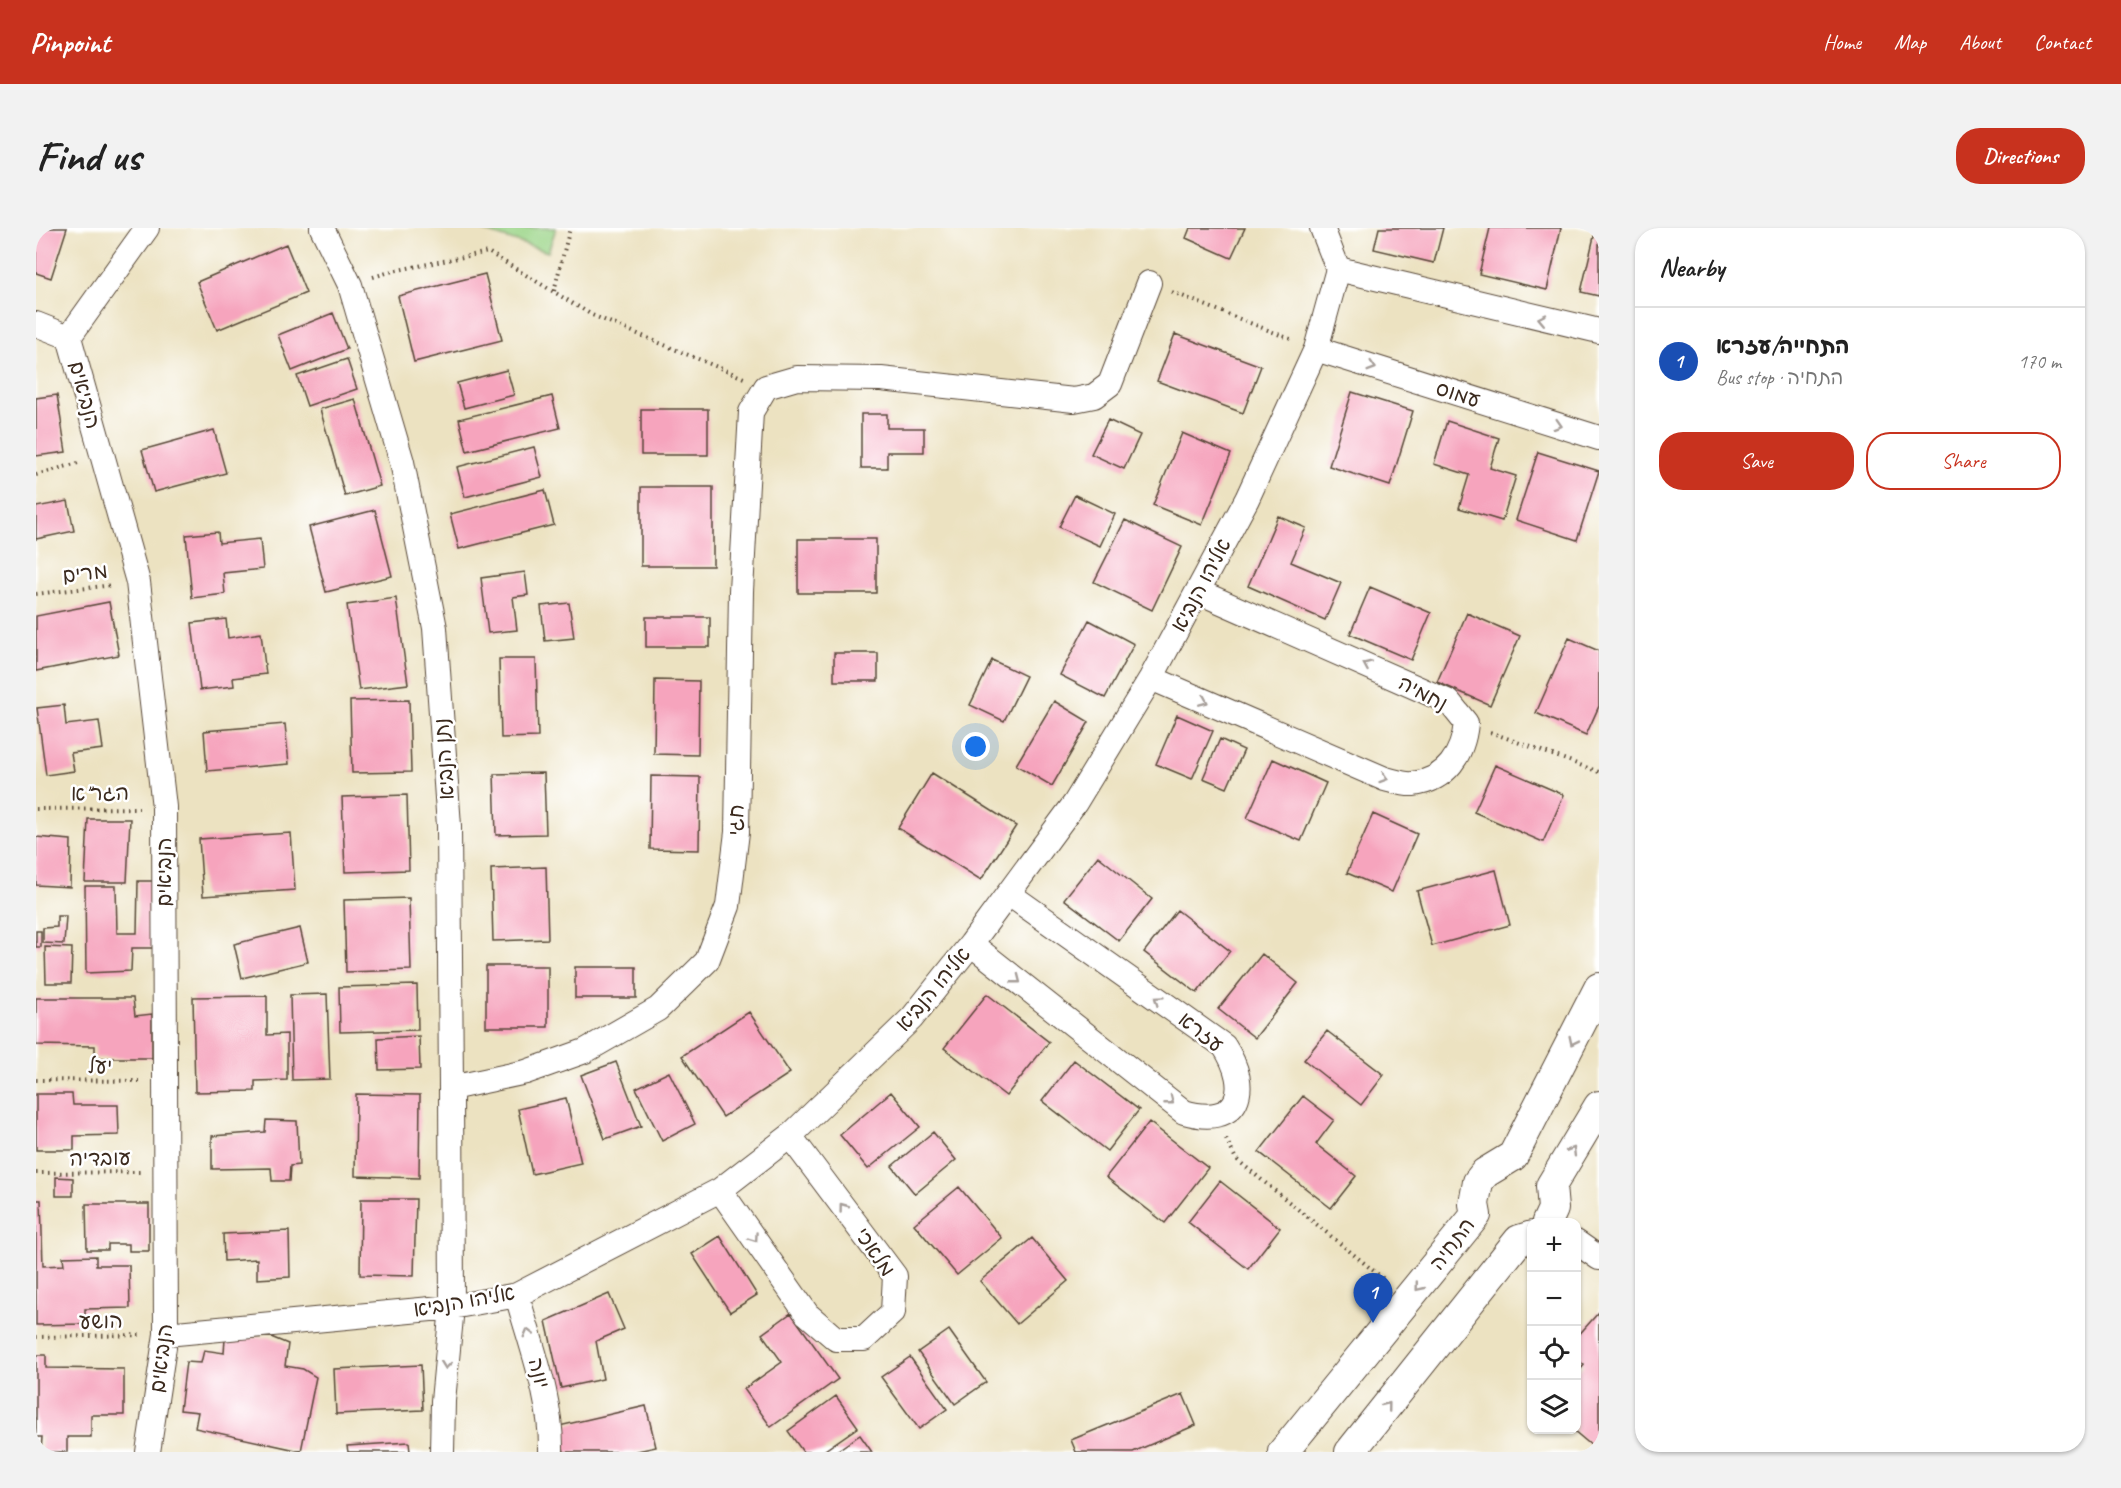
<!DOCTYPE html>
<meta charset="utf-8">
<style>
:root{--surface:#fff;--page:#f2f2f2;--text:#222;--muted:#767676;--line:#e0e0e0;--accent:#c8321e}
body{margin:0;font-family:Caveat,"Playpen Sans Hebrew",sans-serif;background:var(--page);color:var(--text)}
.controls{position:absolute;right:18px;bottom:18px;display:grid;overflow:hidden;border-radius:12px;box-shadow:0 2px 4px #0004}
.controls button{width:54px;height:54px;display:grid;place-items:center;padding:0;border:0;border-bottom:2px solid var(--line);background:var(--surface);color:var(--text);font:30px sans-serif}
.you{position:absolute;left:940px;top:519px;width:21px;height:21px;margin:-15px;border:4px solid #fff;border-radius:50%;background:#1a73e8;box-shadow:0 0 0 9px #1a73e833}
.badge{display:grid;place-items:center;width:39px;height:39px;border-radius:50%;background:var(--accent);color:#fff;font-size:20px;font-weight:700}
.pin{position:absolute;translate:-50% -50px;filter:drop-shadow(0 2px 3px #0008)}
.pin::after{content:'';position:absolute;top:32px;width:21px;height:18px;background:inherit;clip-path:polygon(0 0,100% 0,50% 100%)}
.list{margin:0;padding:0;list-style:none}
h2{display:flex;justify-content:space-between;align-items:center;height:78px;margin:0;padding:0 24px;font-size:26px}
h2 small{font-size:20px;font-weight:400;color:var(--muted)}
.list li{display:grid;grid-template-columns:39px 1fr auto;gap:18px;align-items:center;box-sizing:border-box;height:108px;padding:0 24px;border-top:2px solid var(--line)}
.list b{display:block;font-size:22px;white-space:nowrap}
.list p{margin:0;font-size:20px;white-space:nowrap;color:var(--muted)}
.list em{font-size:20px;font-style:normal;color:var(--muted)}
.actions{display:flex;gap:12px;padding:18px 24px}
.actions a{flex:1;padding:14px 0;border:2px solid var(--accent);border-radius:24px;text-align:center;font-size:21px;color:var(--accent)}
.actions .main{background:var(--accent);color:#fff}
.icon{flex:none;width:33px;height:33px;fill:none;stroke:currentColor;stroke-width:2;stroke-linecap:round;stroke-linejoin:round}
.map{position:relative;flex:none;width:1563px;height:1224px;overflow:hidden;border-radius:24px}
header{display:flex;align-items:center;gap:36px;box-sizing:border-box;height:84px;padding:0 30px;background:var(--accent);color:#fff}
header strong{font-size:28px}
nav{display:flex;gap:33px;margin-inline-start:auto;font-size:21px}
.intro{display:flex;align-items:center;justify-content:space-between;box-sizing:border-box;height:144px;padding:0 36px}
h1{margin:0;font-size:42px}
.button{padding:15px 27px;border-radius:24px;background:var(--accent);color:#fff;font-size:21px;font-weight:700}
main{display:flex;gap:36px;padding:0 36px}
aside{flex:1;background:var(--surface);border-radius:24px;box-shadow:0 2px 4px #0004}
.map>svg:first-child{display:block}
.green{fill:#9cd589;stroke:#6c8054;stroke-width:1.5}
.building{fill:#f6a4bd}
.lines{fill:none;stroke-linecap:round;stroke-linejoin:round}
.minor-casing{stroke:#564636;stroke-width:26}
.tertiary-casing{stroke:#564636;stroke-width:32}
.path{stroke:#564636;stroke-width:4;stroke-dasharray:1.5 4.5;stroke-linecap:butt}
.minor{stroke:#fff;stroke-width:24}
.tertiary{stroke:#fff;stroke-width:30}
.oneway{stroke:#a79f9a}
.labels{text-anchor:middle;stroke-width:5;stroke-linejoin:round;paint-order:stroke}
.street-label{font-size:21px;fill:#3b2a1e;stroke:#fff}
</style>
<header>
<strong>Pinpoint</strong>
<nav><a>Home</a><a>Map</a><a>About</a><a>Contact</a></nav>
</header>
<div class="intro"><h1>Find us</h1><a class="button">Directions</a></div>
<main>
<div class="map">
<svg width="1563" height="1224" viewBox="0 0 1563 1224">
<rect width="100%" height="100%" fill="#fff"/>
<filter id="ink" filterUnits="userSpaceOnUse"><feTurbulence type="fractalNoise" baseFrequency=".0167" numOctaves="2"/><feDisplacementMap in="SourceGraphic" scale="12" xChannelSelector="R" yChannelSelector="G"/><feConvolveMatrix kernelMatrix="1 2 1 2 8 2 1 2 1" color-interpolation-filters="sRGB"/></filter>
<filter id="wash" filterUnits="userSpaceOnUse"><feTurbulence type="fractalNoise" baseFrequency=".008" numOctaves="4" result="noise"/><feDisplacementMap in="SourceGraphic" scale="24" xChannelSelector="R" yChannelSelector="G"/><feGaussianBlur stdDeviation="1.35" result="paint"/><feColorMatrix in="noise" values="0 0 0 0 0 0 0 0 0 0 0 0 0 0 0 0 0 1.4 0 .05"/><feComposite in="paint" operator="in"/></filter>
<g filter="url(#wash)">
<rect width="100%" height="100%" fill="#ece2c1"/>
<path class="green" d="M438,0H520L512,24Z"/>
<g id="blocks">
<path class="building" d="M0,0H31L15,50L0,45Z
M1154,0H1209L1195,30L1150,10Z
M1343,0H1407L1398,35L1338,21Z
M1454,0H1525L1511,62L1443,46Z
M1560,0H1563V68L1545,64Z
M250,16L270,65L181,102L161,54Z
M449,46L466,112L378,134L362,68Z
M297,85L311,121L256,143L242,107Z
M1139,106L1225,138L1207,185L1121,153Z
M311,131L321,161L271,178L261,148Z
M471,142L478,167L428,180L421,155Z
M1316,164L1377,183L1354,258L1293,238Z
M21,167L30,224L0,228V170Z
M516,168L524,200L431,223L423,191Z
M319,171L344,258L309,268L284,181Z
M605,181H672V227H605Z
M825,186H851V200H888V224H851V240H825Z
M1072,192L1104,207L1088,241L1055,226Z
M1411,193L1463,210L1454,240L1480,248L1466,293L1423,280L1433,247L1398,236Z
M178,202L190,245L118,264L106,222Z
M1146,205L1195,226L1166,297L1117,277Z
M498,219L506,249L429,269L421,239Z
M1502,224L1563,243L1541,312L1480,292Z
M605,259H677V338H605Z
M509,262L518,297L423,321L414,286Z
M1039,267L1079,286L1064,318L1023,299Z
M32,273L38,303L0,311V279Z
M339,282L356,348L290,364L273,299Z
M1242,288L1270,300L1255,334L1305,355L1289,392L1212,358Z
M1089,292L1146,319L1116,382L1058,354Z
M182,304L183,315L224,311L227,341L187,345L189,366L156,370L150,307Z
M762,311H840V365H762Z
M489,344L492,367L477,369L481,402L452,405L445,350Z
M1334,359L1395,385L1375,432L1314,406Z
M360,370L372,456L323,462L311,377Z
M73,374L83,427L0,443V388Z
M533,375L538,410L509,413L505,378Z
M1431,385L1484,408L1454,477L1401,454Z
M610,389H674V419H610Z
M190,391L192,410L225,405L230,446L197,450L198,458L164,462L156,395Z
M1053,392L1098,416L1069,470L1024,447Z
M1533,410L1563,423V478L1550,507L1500,485Z
M798,425H842V453H798Z
M463,431H500L502,509L465,510Z
M956,432L990,448L968,493L934,477Z
M619,452L663,453L662,527L618,526Z
M373,472L375,544L316,545L314,473Z
M1018,473L1053,494L1016,558L980,537Z
M28,477L30,497L63,493L67,521L35,525L38,543L10,547L1,480Z
M1141,487L1177,503L1156,551L1120,536Z
M249,496L253,536L171,543L168,503Z
M1184,511L1208,522L1191,560L1167,550Z
M1237,531L1290,555L1265,613L1211,590Z
M1459,537L1528,567L1507,614L1438,584Z
M508,545L510,606L460,607L458,546Z
M896,545L980,598L945,652L862,600Z
M615,548L664,549L663,622L614,621Z
M371,567L373,642L309,644L306,569Z
M1337,586L1381,606L1356,664L1311,645Z
M52,591H94L91,654H49Z
M255,605L259,662L167,668L163,611Z
M0,609L35,612L34,659L0,657Z
M1062,628L1116,671L1083,713L1028,671Z
M510,639L512,711L457,713L455,641Z
M1460,642L1474,697L1396,718L1381,663Z
M102,653H117L118,720H96L95,743L50,745L49,658H80L81,705H101Z
M373,670L375,742L310,744L308,672Z
M1141,682L1194,723L1161,765L1108,724Z
M21,688H30L28,716L7,715V700L21,699Z
M264,700L272,734L206,750L198,716Z
M0,703H5V719H0Z
M9,719L36,720L35,755H10Z
M1226,726L1262,755L1219,810L1182,781Z
M450,738H512V799H450Z
M539,739H600V770H539Z
M381,757L382,802L304,804L303,759Z
M291,766L294,851L256,852L254,767Z
M951,766L1013,814L970,868L908,820Z
M231,768V807L251,806V852L219,853V863L159,864L157,769Z
M0,770H97L99,788L116,786V830H59V818L0,817Z
M713,784L754,845L687,889L646,828Z
M1291,803L1348,847L1325,877L1268,832Z
M383,808L384,841L343,842L342,810Z
M1038,832L1103,882L1071,923L1006,873Z
M580,834L605,898L569,911L545,847Z
M633,844L659,896L626,913L600,860Z
M855,864L884,899L832,941L804,907Z
M0,866H36L37,877H82L83,907L38,908V922H0Z
M320,866L384,867L383,950L319,948Z
M1267,868L1298,892L1280,916L1320,948L1295,980L1223,924Z
M530,870L545,935L496,946L482,881Z
M230,892L261,893L263,937L254,938L253,953H236L235,940L176,941V908L229,904Z
M1113,894L1172,940L1129,995L1070,949Z
M897,904L920,932L879,966L856,938Z
M20,949L37,950V968H20Z
M1184,953L1244,1000L1212,1041L1152,994Z
M923,959L966,1010L921,1047L878,996Z
M325,971H380L378,1048L324,1047Z
M0,972H5L7,1038L28,1037L27,1029L60,1028V1037H93L94,1080L49,1081V1096L0,1097Z
M50,976H113V1023H93V1016H72V1022H51Z
M253,1003L254,1049L221,1051V1031L188,1033L187,1006Z
M684,1008L721,1067L694,1084L656,1026Z
M996,1010L1032,1053L981,1096L944,1053Z
M573,1066L588,1101L560,1113L567,1151L525,1160L510,1093Z
M1563,1084V1209L1556,1218L1537,1202H1540V1147L1548,1137L1540,1130V1110Z
M755,1085L802,1151L735,1199L708,1161L746,1134L726,1106Z
M913,1102L950,1154L919,1176L882,1124Z
M235,1109L252,1116L249,1138L267,1141L280,1149L265,1223L159,1200L162,1184L144,1182L150,1134L165,1135L168,1122L188,1125L189,1111Z
M0,1127H10V1140L88,1141V1187H55V1209H31V1224H5L6,1209H0Z
M874,1129L911,1181L883,1201L845,1149Z
M385,1137L387,1182L300,1186L298,1141Z
M1147,1166L1160,1197L1097,1224H1040L1035,1212Z
M800,1168L822,1199L786,1224H767L752,1203Z
M610,1178L620,1219L597,1224H528L523,1198Z
M824,1207L836,1224H799Z
M373,1214L374,1224H312L311,1218Z"/>
</g>
</g>
<g filter="url(#ink)">
<use href="#blocks" fill-opacity="0" stroke="#564636" stroke-width="1.5"/>
<g class="lines">
<g class="minor-casing">
<path id="minor" d="M286,0L314,57L366,234L399,400L413,598L415,860L416,1079L407,1173L406,1224
M1302,41L1563,103
M0,96L33,109L102,354L128,579L130,1106L112,1224
M33,109L111,0
M1280,121L1563,210
M1115,450L1349,551C1358,553 1369,557 1377,556C1411,552 1427,526 1430,495L1413,474L1163,364
M935,716L1148,884C1204,900 1216,861 1188,818L973,666
M415,860L490,844L549,823L622,781L671,733L692,678L701,604L705,363L715,184L730,159L761,150L845,151L1038,172L1058,168L1074,156L1113,55
M684,962L771,1086L800,1111H828L857,1084L859,1048L754,908
M1540,1014L1563,1030
M481,1067C495,1118 516,1171 515,1224
M130,1106L416,1079L481,1067L684,962L754,908L876,790L935,716L1039,575L1115,450L1211,271L1280,121L1302,41L1286,0"/>
</g>
<g class="tertiary-casing">
<path id="tertiary" d="M1511,994L1517,981L1515,958L1563,878
M1247,1224L1440,987L1438,976L1442,954L1449,945L1477,928L1563,760
M1314,1224L1483,1012L1496,1008"/>
</g>
<path class="path" d="M337,49L357,43L452,24L556,87L708,150
M518,63L534,0
M1136,64L1257,112
M0,247L42,235
M0,366L77,357
M1454,504L1563,544
M0,581L103,580
M0,852L103,853
M1190,911L1200,931L1349,1052
M0,945L106,944
M0,1109L106,1107"/>
<use href="#minor" class="minor"/>
<use href="#tertiary" class="tertiary"/>
</g>
<defs><path id="oneway-chevron" d="M-2-3.5L2.5 0L-2 3.5" fill="none" stroke-width="1.6" stroke-linecap="round" stroke-linejoin="round" transform="scale(1.5)"/></defs>
<g class="oneway">
<use href="#oneway-chevron" transform="translate(1506 91) rotate(-168)"/>
<use href="#oneway-chevron" transform="translate(1336 139) rotate(17)"/>
<use href="#oneway-chevron" transform="translate(1522 197) rotate(17)"/>
<use href="#oneway-chevron" transform="translate(1331 437) rotate(-156)"/>
<use href="#oneway-chevron" transform="translate(1168 473) rotate(23)"/>
<use href="#oneway-chevron" transform="translate(1348 550) rotate(18)"/>
<use href="#oneway-chevron" transform="translate(981 752) rotate(38)"/>
<use href="#oneway-chevron" transform="translate(1122 772) rotate(-145)"/>
<use href="#oneway-chevron" transform="translate(1537 813) rotate(116)"/>
<use href="#oneway-chevron" transform="translate(1134 873) rotate(38)"/>
<use href="#oneway-chevron" transform="translate(1536 923) rotate(-59)"/>
<use href="#oneway-chevron" transform="translate(807 979) rotate(-127)"/>
<use href="#oneway-chevron" transform="translate(718 1010) rotate(55)"/>
<use href="#oneway-chevron" transform="translate(1383 1059) rotate(129)"/>
<use href="#oneway-chevron" transform="translate(492 1105) rotate(-105)"/>
<use href="#oneway-chevron" transform="translate(410 1137) rotate(96)"/>
<use href="#oneway-chevron" transform="translate(1351 1178) rotate(-51)"/>
</g>
</g>
<g class="labels">
<g class="street-label">
<text transform="translate(1422 166) rotate(17)" y="7">עמוס</text>
<text transform="translate(49 167) rotate(75)" y="7">הנביאים</text>
<text transform="translate(49 345) rotate(-7)" y="7">מרים</text>
<text transform="translate(1165 357) rotate(-62)" y="7">אליהו הנביא</text>
<text transform="translate(1387 465) rotate(28)" y="7">נחמיה</text>
<text transform="translate(408 531) rotate(-94)" y="7">נתן הנביא</text>
<text transform="translate(64 565) rotate(-1)" y="7">הגר"א</text>
<text transform="translate(700 592) rotate(-87)" y="7">חגי</text>
<text transform="translate(128 644) rotate(-90)" y="7">הנביאים</text>
<text transform="translate(897 761) rotate(-50)" y="7">אליהו הנביא</text>
<text transform="translate(1165 804) rotate(38)" y="7">עזרא</text>
<text transform="translate(64 838) rotate(1)" y="7">יעל</text>
<text transform="translate(64 930) rotate(-1)" y="7">עובדיה</text>
<text transform="translate(1416 1016) rotate(-53)" y="7">התחיה</text>
<text transform="translate(839 1024) rotate(56)" y="7">מלאכי</text>
<text transform="translate(428 1073) rotate(-10)" y="7">אליהו הנביא</text>
<text transform="translate(65 1093) rotate(-1)" y="7">הושע</text>
<text transform="translate(125 1130) rotate(-83)" y="7">הנביאים</text>
<text transform="translate(503 1145) rotate(75)" y="7">יונה</text>
</g>
</g>
</svg>
<div class="controls">
<button>+</button>
<button>−</button>
<button><svg class="icon" aria-label="locate" viewBox="0 0 24 24"><circle cx="12" cy="12" r="6"/><path d="M12 2v4M12 18v4M2 12h4M18 12h4"/></svg></button>
<button><svg class="icon" aria-label="layers" viewBox="0 0 24 24"><path d="M12 4l9 5-9 5-9-5zM3 14l9 5 9-5"/></svg></button>
</div>
<div class="you"></div>
<div class="pin badge" style="left:1337px;top:1095px;background:#1a4fb4">1</div>
</div>
<aside>
<h2>Nearby<small></small></h2>
<ul class="list">
<li><span class="badge" style="background:#1a4fb4">1</span><div><b>התחייה/עזרא</b><p>Bus stop · התחיה</p></div><em>170 m</em></li>
</ul>
<div class="actions"><a class="main">Save</a><a>Share</a></div>
</aside>
</main>
